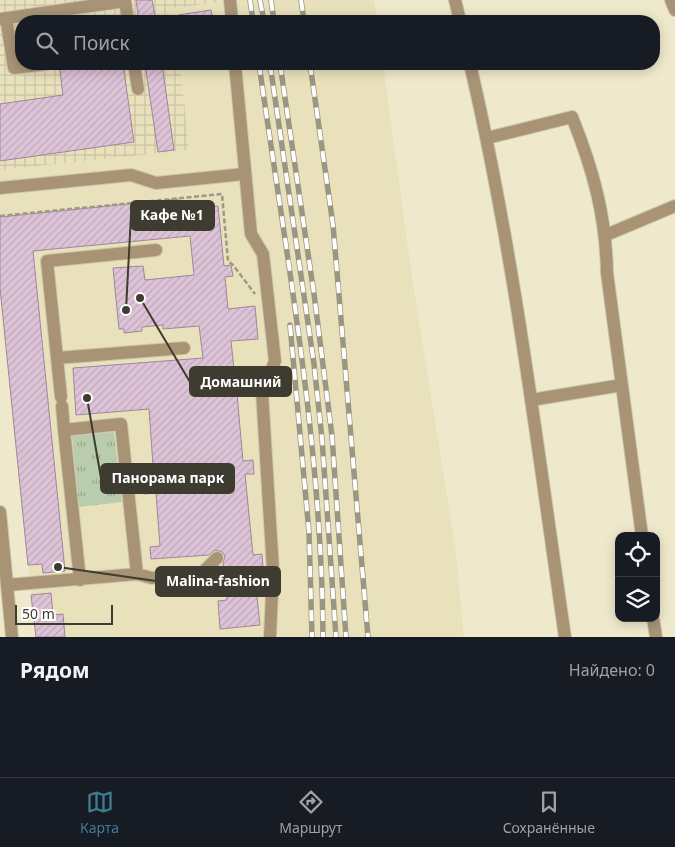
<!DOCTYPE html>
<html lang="ru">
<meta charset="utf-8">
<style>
:root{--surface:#171b24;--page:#20242c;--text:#f1f3f6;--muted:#9ea1a6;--line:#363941;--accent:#3d7e91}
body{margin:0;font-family:"Noto Sans",sans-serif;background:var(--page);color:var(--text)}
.controls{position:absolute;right:15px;bottom:15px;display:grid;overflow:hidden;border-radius:10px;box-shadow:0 2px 12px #0003}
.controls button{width:45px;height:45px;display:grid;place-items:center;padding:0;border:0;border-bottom:1px solid var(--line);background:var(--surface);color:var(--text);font:25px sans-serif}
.scale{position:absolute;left:15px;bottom:12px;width:98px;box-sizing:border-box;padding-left:5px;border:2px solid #3e3b30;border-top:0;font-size:14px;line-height:18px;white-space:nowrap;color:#3e3b30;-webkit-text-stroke:4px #fff;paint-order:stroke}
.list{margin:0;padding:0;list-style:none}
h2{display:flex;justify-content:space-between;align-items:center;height:65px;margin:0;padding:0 20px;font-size:21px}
h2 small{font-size:16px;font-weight:400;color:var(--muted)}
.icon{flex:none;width:28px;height:28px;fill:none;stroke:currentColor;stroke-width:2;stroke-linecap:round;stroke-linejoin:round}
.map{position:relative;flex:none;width:675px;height:637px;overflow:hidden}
.search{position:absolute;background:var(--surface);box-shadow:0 2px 12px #0003;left:15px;right:15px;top:15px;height:55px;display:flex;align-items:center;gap:12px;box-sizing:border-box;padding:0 18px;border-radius:20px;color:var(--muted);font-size:19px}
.sheet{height:140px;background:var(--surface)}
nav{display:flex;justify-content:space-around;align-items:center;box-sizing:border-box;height:70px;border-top:1px solid var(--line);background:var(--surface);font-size:14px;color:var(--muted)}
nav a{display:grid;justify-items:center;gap:2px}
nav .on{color:var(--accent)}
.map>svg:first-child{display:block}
.built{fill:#e9e1bc}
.industrial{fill:url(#industrial-grid)}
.park{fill:url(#park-tufts)}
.building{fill:url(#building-hatch);stroke:#9f8699}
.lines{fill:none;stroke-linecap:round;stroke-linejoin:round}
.minor-casing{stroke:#ccc6ad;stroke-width:14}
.path{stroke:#9e9985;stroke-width:2.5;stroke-dasharray:5 2.5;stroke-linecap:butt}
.minor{stroke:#a89475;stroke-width:12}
.rail-casing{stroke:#9a9681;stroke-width:5.5}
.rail{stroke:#fff;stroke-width:4;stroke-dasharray:11;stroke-linecap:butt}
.leader{fill:none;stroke:#3e3b30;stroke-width:2}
.callout-dot{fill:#3e3b30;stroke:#fff;stroke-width:2}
.callout{fill:#3e3b30;stroke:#3e3b30;stroke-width:2}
.callout-label{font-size:14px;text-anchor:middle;font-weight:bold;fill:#fff}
</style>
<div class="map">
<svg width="675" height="637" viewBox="0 0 675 637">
<defs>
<pattern id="industrial-grid" width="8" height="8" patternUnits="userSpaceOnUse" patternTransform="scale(1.25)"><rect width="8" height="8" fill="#e9e1bc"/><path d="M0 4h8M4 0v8" fill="none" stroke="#c9c2a2"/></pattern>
<pattern id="park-tufts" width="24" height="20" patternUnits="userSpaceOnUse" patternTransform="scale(1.25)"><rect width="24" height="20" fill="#b9cdae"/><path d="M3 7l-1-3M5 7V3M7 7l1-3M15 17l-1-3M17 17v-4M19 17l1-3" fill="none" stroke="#98a88e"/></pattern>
<pattern id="building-hatch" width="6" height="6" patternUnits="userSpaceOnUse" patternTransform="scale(1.25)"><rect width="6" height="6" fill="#ddc3d7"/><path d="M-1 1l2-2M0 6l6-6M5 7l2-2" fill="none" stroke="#bfa8b9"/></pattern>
</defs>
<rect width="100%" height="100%" fill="#efe9cc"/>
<path class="built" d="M237,0H374L377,21H175L174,8Z
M180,64H383L412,277L456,552L464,637H36L0,288V170L188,150Z"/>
<path class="industrial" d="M0,0H223V2L174,8L175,21H21V64H180L189,150L0,170Z"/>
<path class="park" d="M114,432L122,502L79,507L72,436Z"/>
<path class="building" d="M136,0H152L156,21H139Z
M211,10L213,21H178V15Z
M59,64H123L134,142L0,161V104L63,95Z
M145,64H162L174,150L158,152Z
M178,199L179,210L218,206L224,266L231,265L233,276L225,277L228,309L255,306L258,339L231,341L234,370L243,369L244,382L236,383L243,461L253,460L254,474H245L253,555L262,554L263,567L254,568L260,625L220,629L218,601L227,600L223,563L225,556L222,552L215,550L209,555L151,559L150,547L160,546L156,493L144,494L142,466L153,465L149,409L76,415L73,368L203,358L199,326L163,329V325L142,327V331L124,333V329H119L113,268L143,266L145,280L194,275L190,236L33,251L65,571L43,573L42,564L28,565L0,288V217Z
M51,593L53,615L63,614L65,637H36L31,595Z"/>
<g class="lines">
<g class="minor-casing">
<path id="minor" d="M230,0L232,21
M455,0L460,21
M671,0L675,10
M6,18L14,68L46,64
M0,19L125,1L128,21
M134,64L138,89
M235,64L251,234L263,254L275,361L262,392L273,570L270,637
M470,64C514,252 537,445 565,637
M487,138L572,117C593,169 606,216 607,273L642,536
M0,188L131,175L156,183L244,174
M606,235L675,206
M57,358L184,348
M61,397L47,261L156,250
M531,400L622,385
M62,406L64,430
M0,512L12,637
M80,580L64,430L121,424L137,574
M7,585L137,574L152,578L202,573L217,558
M653,618L656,637"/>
</g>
<path class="path" d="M0,216L222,194L228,261L233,265L255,294"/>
<use href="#minor" class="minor"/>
<g class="rail-casing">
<path id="rail" d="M250,0L253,21
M260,0L264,21
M271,0L274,21
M301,0L304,21
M259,64C286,254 322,445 323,637
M270,64L314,364L322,439L336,637
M280,64L314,294L332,436L346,637
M310,64L333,225L368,637
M290,325L309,532L312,637"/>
</g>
<use href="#rail" class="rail"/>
</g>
<path class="leader" d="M126 310L131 215M140 298L190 382M87 398L101 478M58 567L156 581"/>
<g class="callout-dot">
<circle cx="126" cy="310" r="5"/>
<circle cx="140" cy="298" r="5"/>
<circle cx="87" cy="398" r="5"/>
<circle cx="58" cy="567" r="5"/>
</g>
<g class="callout">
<rect x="131" y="201" width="83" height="29" rx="5"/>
<rect x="190" y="367" width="101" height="29" rx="5"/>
<rect x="101" y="464" width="133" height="29" rx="5"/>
<rect x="156" y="567" width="124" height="29" rx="5"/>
</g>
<g class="callout-label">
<text x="172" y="220">Кафе №1</text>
<text x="241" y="387">Домашний</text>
<text x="168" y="483">Панорама парк</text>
<text x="218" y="586">Malina-fashion</text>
</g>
</svg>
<div class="controls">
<button><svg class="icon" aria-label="locate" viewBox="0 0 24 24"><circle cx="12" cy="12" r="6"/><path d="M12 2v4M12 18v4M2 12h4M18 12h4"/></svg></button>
<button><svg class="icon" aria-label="layers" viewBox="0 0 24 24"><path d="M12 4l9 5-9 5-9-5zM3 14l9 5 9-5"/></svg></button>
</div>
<div class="scale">50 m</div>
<div class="search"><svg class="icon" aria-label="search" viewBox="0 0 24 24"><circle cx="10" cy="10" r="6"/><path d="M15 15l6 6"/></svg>Поиск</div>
</div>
<section class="sheet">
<h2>Рядом<small>Найдено: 0</small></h2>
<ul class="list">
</ul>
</section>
<nav>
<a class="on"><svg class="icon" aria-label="map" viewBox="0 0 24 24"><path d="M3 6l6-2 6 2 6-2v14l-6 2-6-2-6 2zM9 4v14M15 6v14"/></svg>Карта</a>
<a><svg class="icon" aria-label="directions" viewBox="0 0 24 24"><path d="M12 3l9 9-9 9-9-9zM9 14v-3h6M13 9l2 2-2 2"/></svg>Маршрут</a>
<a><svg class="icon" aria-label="saved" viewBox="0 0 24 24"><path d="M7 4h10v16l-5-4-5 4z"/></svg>Сохранённые</a>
</nav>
